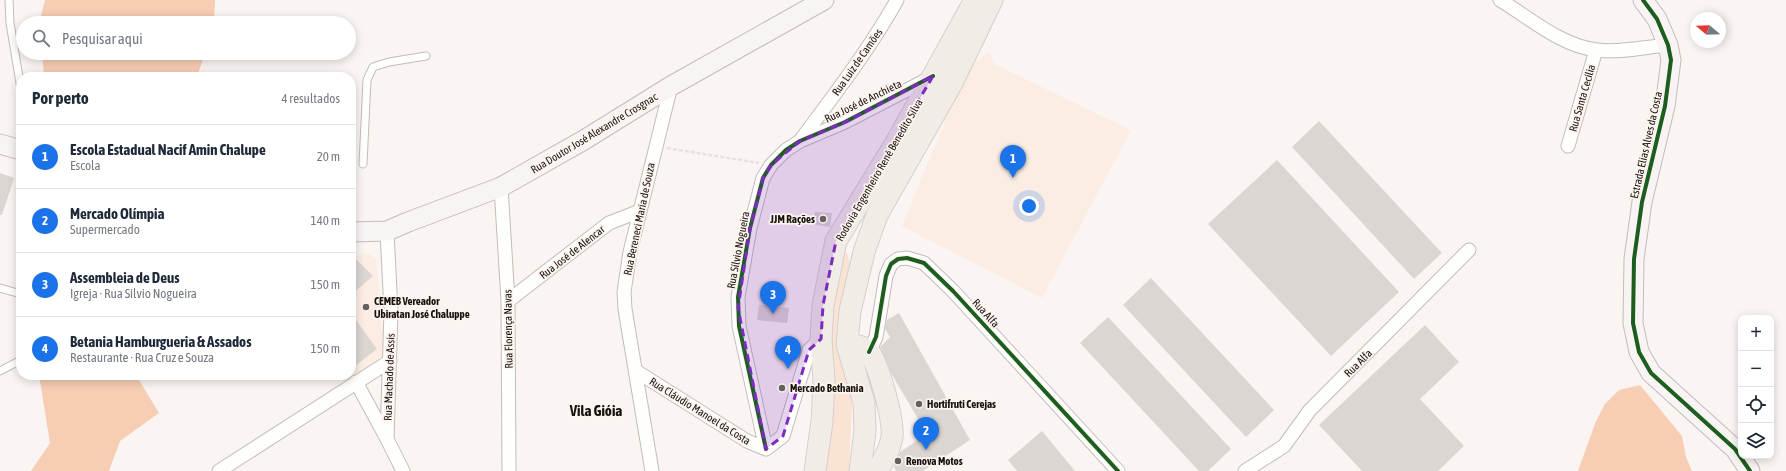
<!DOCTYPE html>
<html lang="pt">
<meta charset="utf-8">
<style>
:root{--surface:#fff;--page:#f6f6f7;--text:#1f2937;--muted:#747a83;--line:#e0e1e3;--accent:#1a73e8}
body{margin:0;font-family:"Asap Condensed",sans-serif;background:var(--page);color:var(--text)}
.controls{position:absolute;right:12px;bottom:12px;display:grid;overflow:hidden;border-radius:8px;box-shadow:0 2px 10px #0003}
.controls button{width:36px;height:36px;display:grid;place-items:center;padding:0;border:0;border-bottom:1px solid var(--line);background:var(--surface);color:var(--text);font:20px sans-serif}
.compass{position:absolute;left:1690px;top:12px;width:36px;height:36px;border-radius:50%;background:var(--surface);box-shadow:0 2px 10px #0003;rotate:289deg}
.you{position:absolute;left:1029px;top:206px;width:14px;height:14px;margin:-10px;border:3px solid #fff;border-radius:50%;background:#1a73e8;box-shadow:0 0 0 6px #1a73e833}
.badge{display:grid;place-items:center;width:26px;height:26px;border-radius:50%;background:var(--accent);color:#fff;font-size:13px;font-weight:700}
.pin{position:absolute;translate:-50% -33px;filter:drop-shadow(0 1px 2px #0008)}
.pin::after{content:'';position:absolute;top:21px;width:14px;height:12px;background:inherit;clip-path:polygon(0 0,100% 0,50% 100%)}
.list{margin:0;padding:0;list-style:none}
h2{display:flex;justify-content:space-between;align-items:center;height:52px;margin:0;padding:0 16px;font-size:17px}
h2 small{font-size:13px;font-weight:400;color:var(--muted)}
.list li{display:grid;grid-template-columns:26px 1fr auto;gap:12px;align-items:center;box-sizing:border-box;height:64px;padding:0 16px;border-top:1px solid var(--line)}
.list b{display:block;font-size:15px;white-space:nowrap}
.list p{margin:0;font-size:13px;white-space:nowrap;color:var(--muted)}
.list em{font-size:13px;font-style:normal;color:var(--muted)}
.icon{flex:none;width:22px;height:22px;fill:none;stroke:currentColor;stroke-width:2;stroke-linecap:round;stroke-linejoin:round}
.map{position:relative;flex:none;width:1786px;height:471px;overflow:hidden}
.search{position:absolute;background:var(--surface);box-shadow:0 2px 10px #0003;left:16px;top:16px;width:340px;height:44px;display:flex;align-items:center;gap:10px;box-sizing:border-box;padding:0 14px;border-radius:22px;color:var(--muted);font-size:15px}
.panel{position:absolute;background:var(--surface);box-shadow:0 2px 10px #0003;left:16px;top:72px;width:340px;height:308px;border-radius:16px}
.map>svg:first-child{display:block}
.built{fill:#fcede4}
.green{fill:#fbe3d4}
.forest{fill:#f7cdb3}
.building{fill:#dcd6d2}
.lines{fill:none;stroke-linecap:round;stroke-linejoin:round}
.lane-casing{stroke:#c3bdb9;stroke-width:9}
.street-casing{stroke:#c3bdb9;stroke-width:15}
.secondary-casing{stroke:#c3bdb9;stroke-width:21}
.primary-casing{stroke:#d4d0cf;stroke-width:23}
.path{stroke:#e4e2e2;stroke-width:2.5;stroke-dasharray:4 2;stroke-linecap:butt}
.lane{stroke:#fefefd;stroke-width:7}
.street{stroke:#fefefd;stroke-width:13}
.secondary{stroke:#f7f4f3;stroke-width:19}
.primary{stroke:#f2ece7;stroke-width:21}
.cycleway-casing{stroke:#fdf4ef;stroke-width:6}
.cycleway{stroke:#1b5e20;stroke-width:4}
.marked{fill:#7b2cbf;fill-opacity:0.2;stroke:#7b2cbf;stroke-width:3;stroke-dasharray:8 5;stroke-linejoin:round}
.poi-dot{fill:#67615d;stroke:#fdf4ef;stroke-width:1.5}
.labels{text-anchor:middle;stroke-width:3.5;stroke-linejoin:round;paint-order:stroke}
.street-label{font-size:11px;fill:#18110d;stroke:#fdf4ef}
.poi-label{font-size:11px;font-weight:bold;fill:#18110d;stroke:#fdf4ef;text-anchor:start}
.district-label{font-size:15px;font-weight:bold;fill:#18110d;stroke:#fdf4ef}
</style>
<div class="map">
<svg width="1786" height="471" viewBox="0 0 1786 471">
<rect width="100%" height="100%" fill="#faf5f2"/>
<path class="built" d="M990,52L994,64L1131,130L1042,298L902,226L967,68Z
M368,253L376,259L385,356L342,382L337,375H351V259L361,254Z"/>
<path class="green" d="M844,251L848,255L850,264L838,329L851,386L852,406L849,471H824L828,300Z"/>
<path class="forest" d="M45,0H215L214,23H39Z
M42,53H205L197,77H44Z
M39,375H136L159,413L120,441L109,471H31L50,443Z
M1640,385L1682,436L1686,457L1692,471H1578L1596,421L1605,404L1619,390Z"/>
<path class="building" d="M1319,121L1442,253L1414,279L1292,147Z
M1277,160L1399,292L1331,356L1208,224Z
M0,173L14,178L2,215H0Z
M815,212L832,213L830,227L813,224Z
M351,254L373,276L351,295Z
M1151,278L1274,410L1246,437L1123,305Z
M759,305L789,308L787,323L757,320Z
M351,313L377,349L351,369Z
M899,313L970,440L923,471H896L894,467L900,452L927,434L891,373L880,347L890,337L885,329L887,320Z
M1108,317L1231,449L1208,471H1199L1080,343Z
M1425,325L1459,362L1420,399L1464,446L1438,471H1362L1319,425Z
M1042,431L1075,471H1017L1008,460Z"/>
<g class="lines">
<g class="lane-casing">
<path id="lane" d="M9,0L10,23L21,89
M363,164L367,80L373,67L389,62L426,56
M0,288L21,294
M0,371L21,360"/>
</g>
<g class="street-casing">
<path id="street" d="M1500,0C1530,18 1561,46 1597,50C1620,53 1645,47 1668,45
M800,141C834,95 869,50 897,0
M1568,146L1596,50
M501,187L508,301L509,471
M387,231L391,311L387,439L403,471
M508,301L609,223L640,211
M869,352L876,337L886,276L891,264L898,259L907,258L924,263L953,291L1118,471
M636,371L747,441L766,449
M356,382L387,439
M766,449L739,326L738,297L750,228L763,178L771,165L786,150L800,141L845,122L932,77
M766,449L783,436L809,350L821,339
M219,471L390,361
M652,471L625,309L624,292L630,252L671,86
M1245,471L1284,446L1310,410L1469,250"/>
</g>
<g class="secondary-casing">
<path id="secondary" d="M1643,0L1657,19L1668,45L1671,60L1665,106L1642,202L1634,259L1633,323L1639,352L1651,373L1735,449L1750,471
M0,144L21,150
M351,232L387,231L408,222L501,187L584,140L671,86L824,0"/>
</g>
<g class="primary-casing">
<path id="primary" d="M847,344C854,345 864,346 869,352C879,365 894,421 892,437C890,448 883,462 877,471
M815,471L822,421L824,381L821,339L823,305L836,241L897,141L975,0
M860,471L865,431L864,403L847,344L850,311L864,252L877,215L952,83L992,0"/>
</g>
<path class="path" d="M667,148L759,163"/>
<use href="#lane" class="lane"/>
<use href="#street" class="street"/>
<use href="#secondary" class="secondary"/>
<use href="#primary" class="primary"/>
<g class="cycleway-casing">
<path id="cycleway" d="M1643,0L1657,19L1668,45L1671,60L1665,106L1642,202L1634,259L1633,323L1639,352L1651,373L1735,449L1750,471
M869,352L876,337L886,276L891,264L898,259L907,258L924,263L953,291L1118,471
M766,449L739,326L738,297L750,228L763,178L771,165L786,150L800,141L845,122L933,76"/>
</g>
<use href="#cycleway" class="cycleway"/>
</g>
<path class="marked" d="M933,76L836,241L823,305L821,339L809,350L783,436L766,449L738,308L750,228L763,178L771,165L800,141L845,122Z"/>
<g class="poi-dot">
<circle cx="823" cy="219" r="4"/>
<circle cx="366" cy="307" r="4"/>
<circle cx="782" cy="388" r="4"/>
<circle cx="919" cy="404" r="4"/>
<circle cx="898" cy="461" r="4"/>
</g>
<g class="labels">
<g class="street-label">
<text transform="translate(857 62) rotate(-55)" y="4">Rua Luiz de Camões</text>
<text transform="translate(1582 98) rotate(-74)" y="4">Rua Santa Cecília</text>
<text transform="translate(863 101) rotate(-26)" y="4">Rua José de Anchieta</text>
<text transform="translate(594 133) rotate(-31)" y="4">Rua Doutor José Alexandre Crosgnac</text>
<text transform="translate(1646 145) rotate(-77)" y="4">Estrada Elias Alves da Costa</text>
<text transform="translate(879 170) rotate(-60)" y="4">Rodovia Engenheiro Renê Benedito Silva</text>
<text transform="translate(639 219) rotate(-78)" y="4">Rua Bereneci Maria de Souza</text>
<text transform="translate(738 250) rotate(-79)" y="4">Rua Sílvio Nogueira</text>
<text transform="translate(572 252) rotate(-38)" y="4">Rua José de Alencar</text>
<text transform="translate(986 313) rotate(48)" y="4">Rua Alfa</text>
<text transform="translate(508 329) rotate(-91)" y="4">Rua Florença Navas</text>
<text transform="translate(1358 363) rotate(-45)" y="4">Rua Alfa</text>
<text transform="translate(389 377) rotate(-88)" y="4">Rua Machado de Assis</text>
<text transform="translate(700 411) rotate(32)" y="4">Rua Cláudio Manoel da Costa</text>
</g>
<g class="poi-label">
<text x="815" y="223" text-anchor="end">JJM Rações</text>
<text x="374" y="305">CEMEB Vereador<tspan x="374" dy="13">Ubiratan José Chaluppe</tspan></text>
<text x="790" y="392">Mercado Bethania</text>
<text x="927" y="408">Hortifruti Cerejas</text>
<text x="906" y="465">Renova Motos</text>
</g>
<g class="district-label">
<text x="596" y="416">Vila Gióia</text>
</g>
</g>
</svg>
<div class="controls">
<button>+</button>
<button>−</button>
<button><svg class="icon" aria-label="locate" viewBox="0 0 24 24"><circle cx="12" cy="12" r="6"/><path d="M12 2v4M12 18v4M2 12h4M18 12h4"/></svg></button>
<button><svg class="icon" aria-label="layers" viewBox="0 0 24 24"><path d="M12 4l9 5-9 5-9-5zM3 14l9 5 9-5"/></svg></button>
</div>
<svg class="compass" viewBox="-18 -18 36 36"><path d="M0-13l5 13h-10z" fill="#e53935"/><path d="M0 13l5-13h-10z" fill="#747a83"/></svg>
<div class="you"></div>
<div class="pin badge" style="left:1013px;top:178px">1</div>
<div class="pin badge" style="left:926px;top:450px">2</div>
<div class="pin badge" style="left:773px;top:314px">3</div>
<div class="pin badge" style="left:788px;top:369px">4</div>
<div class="search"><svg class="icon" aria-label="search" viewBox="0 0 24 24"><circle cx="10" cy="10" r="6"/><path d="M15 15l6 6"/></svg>Pesquisar aqui</div>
<section class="panel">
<h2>Por perto<small>4 resultados</small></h2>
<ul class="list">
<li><span class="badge">1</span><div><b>Escola Estadual Nacif Amin Chalupe</b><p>Escola</p></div><em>20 m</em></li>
<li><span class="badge">2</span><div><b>Mercado Olímpia</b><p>Supermercado</p></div><em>140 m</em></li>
<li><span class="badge">3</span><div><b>Assembleia de Deus</b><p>Igreja · Rua Sílvio Nogueira</p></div><em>150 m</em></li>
<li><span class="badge">4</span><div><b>Betania Hamburgueria &amp; Assados</b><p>Restaurante · Rua Cruz e Souza</p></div><em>150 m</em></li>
</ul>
</section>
</div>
